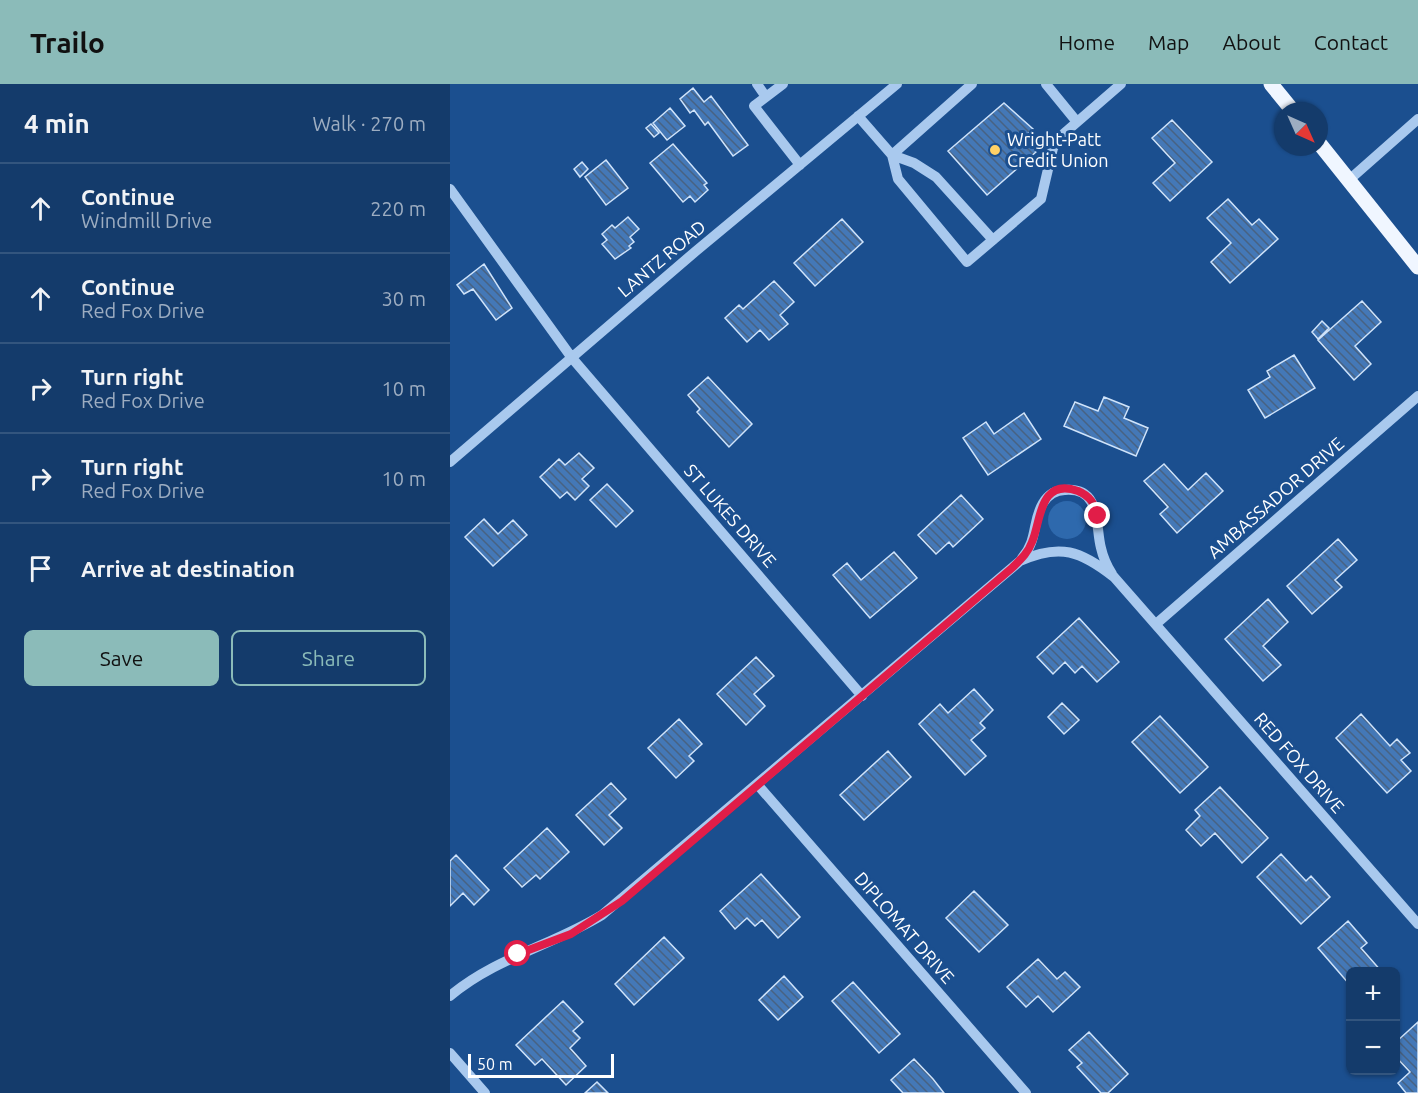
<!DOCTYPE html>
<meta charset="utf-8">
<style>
:root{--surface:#143b6b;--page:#1d4271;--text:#f1f3f6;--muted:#9dadc1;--line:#33557e;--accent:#8bbbb9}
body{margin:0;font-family:Ubuntu,sans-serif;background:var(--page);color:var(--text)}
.controls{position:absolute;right:18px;bottom:18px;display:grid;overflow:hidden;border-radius:9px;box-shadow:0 2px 4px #0004}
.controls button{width:54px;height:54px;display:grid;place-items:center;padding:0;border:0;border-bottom:2px solid var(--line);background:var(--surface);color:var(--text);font:30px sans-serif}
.compass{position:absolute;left:824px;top:18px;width:54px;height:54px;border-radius:50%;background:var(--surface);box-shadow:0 2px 4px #0004;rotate:135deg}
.scale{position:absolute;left:18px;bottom:15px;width:146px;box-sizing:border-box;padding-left:6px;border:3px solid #fff;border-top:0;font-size:16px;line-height:21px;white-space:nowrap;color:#fff;-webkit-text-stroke:4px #1b4f8f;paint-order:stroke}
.stop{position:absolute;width:18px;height:18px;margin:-14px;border:4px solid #e11d48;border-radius:50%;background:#fff}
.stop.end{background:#e11d48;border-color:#fff;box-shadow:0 2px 6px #0008}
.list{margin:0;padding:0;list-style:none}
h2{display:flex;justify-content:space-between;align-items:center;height:78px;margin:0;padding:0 24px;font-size:26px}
h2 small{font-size:20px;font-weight:400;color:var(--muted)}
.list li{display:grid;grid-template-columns:39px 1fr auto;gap:18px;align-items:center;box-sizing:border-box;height:90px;padding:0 24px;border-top:2px solid var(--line)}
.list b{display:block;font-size:22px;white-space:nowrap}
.list p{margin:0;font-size:20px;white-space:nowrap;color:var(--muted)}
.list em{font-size:20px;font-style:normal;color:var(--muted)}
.actions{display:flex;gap:12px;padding:18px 24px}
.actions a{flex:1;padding:14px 0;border:2px solid var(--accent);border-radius:9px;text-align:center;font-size:21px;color:var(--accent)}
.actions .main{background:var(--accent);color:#111}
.icon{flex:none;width:33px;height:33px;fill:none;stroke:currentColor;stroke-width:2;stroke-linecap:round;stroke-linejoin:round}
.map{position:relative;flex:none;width:968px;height:1009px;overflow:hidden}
header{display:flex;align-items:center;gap:36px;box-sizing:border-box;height:84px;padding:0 30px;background:var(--accent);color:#111}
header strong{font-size:28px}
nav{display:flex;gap:33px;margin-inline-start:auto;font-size:21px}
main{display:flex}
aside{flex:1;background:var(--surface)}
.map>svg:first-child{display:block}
.grass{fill:#2e69ad}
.building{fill:url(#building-back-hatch);stroke:#cfe3fa;stroke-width:1.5}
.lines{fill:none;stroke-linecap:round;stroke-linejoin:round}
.minor{stroke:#a9c9ee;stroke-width:10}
.major{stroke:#f0f6ff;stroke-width:15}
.route{stroke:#e11d48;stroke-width:8}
.poi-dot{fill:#ffd166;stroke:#1b4f8f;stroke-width:2}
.labels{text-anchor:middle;stroke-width:6;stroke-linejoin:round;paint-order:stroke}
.poi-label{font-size:18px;fill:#fff;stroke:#1b4f8f;text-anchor:start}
.street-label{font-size:18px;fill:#fff;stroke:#1b4f8f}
</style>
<header>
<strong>Trailo</strong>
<nav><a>Home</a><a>Map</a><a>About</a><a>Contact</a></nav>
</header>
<main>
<aside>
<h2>4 min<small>Walk · 270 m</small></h2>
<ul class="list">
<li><svg class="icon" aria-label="ahead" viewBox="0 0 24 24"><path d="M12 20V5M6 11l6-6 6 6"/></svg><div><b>Continue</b><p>Windmill Drive</p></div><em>220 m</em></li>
<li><svg class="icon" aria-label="ahead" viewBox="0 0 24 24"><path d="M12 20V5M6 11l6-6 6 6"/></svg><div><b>Continue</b><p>Red Fox Drive</p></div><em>30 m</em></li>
<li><svg class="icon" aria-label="right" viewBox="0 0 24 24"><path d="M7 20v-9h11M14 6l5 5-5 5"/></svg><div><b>Turn right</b><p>Red Fox Drive</p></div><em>10 m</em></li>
<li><svg class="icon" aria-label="right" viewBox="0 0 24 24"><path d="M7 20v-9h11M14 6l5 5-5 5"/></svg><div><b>Turn right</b><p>Red Fox Drive</p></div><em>10 m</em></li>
<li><svg class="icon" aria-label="arrive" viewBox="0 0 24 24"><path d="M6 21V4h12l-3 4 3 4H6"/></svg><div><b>Arrive at destination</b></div></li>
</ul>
<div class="actions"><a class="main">Save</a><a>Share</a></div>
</aside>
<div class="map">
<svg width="968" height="1009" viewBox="0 0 968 1009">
<defs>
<pattern id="building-back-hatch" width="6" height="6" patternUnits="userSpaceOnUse" patternTransform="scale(1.5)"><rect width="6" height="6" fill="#4478b7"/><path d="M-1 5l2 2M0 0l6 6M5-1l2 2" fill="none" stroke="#486282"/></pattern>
</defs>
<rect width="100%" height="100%" fill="#1b4f8f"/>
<path class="grass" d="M598 436a19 19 0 1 1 38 0a19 19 0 1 1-38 0Z"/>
<path class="building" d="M243,4L254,18L261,12L298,61L283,72L258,38L255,41L244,26L240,29L230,15Z
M554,19L583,45L575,52L586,68L537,111L498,67Z
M220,24L235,42L217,56L203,39Z
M722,36L762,78L720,117L703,99L725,79L702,54Z
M201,40L209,49L204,53L196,44Z
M223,60L257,99L254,101L258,106L245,118L240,112L233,118L200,79Z
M156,76L178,104L156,121L135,93Z
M132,78L138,85L130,93L124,85Z
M778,115L802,141L809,135L828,155L780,199L761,178L781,159L757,134Z
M178,133L189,145L180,153L184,158L179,162L181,164L165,175L152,160L157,156L152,150L162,141L165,144Z
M392,135L413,158L365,202L344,179Z
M34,180L62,224L46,236L23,205L14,210L7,201Z
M324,197L344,218L330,231L338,240L319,256L310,246L297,258L275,234L289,221L293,225Z
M912,217L931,238L905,262L921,280L904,296L868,256Z
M872,237L879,244L868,255L862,248Z
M844,271L865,304L815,334L798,306L820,293L817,287Z
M258,293L302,340L279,363L247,328L250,325L238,311Z
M654,313L679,323L674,334L698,344L686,372L614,342L625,318L648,327Z
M574,329L591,355L538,391L513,354L536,338L544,350Z
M129,369L144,384L132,395L139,402L125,416L117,408L110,414L90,393L109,375L115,381Z
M714,380L738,406L756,389L773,407L727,449L710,430L718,423L694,397Z
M157,400L183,427L166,443L140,416Z
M511,411L533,435L503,463L499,458L486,470L468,451Z
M34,435L48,450L63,436L77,451L43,482L15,453Z
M888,455L907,476L885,496L892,503L862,530L837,502Z
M444,468L467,494L420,534L383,491L397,479L411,496Z
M818,515L838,538L813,562L831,581L813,597L775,555Z
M629,534L669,578L647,598L632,582L625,589L615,578L603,590L587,573Z
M306,573L324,592L304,610L315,622L296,641L267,610Z
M524,605L543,626L530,639L535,644L521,656L536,672L515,691L469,640L490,620L498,629Z
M612,619L629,636L614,650L598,633Z
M911,630L940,662L947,655L960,669L951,676L961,687L937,709L886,654Z
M710,632L758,683L730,709L682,658Z
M229,635L252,660L239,672L244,677L226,694L198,664Z
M438,667L461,693L414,736L390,711Z
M161,699L176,715L159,731L172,744L154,761L126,731Z
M770,703L818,754L792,779L765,749L751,762L736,746L750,732L745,726Z
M97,744L119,768L90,795L86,791L72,803L54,784Z
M831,770L856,797L861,792L880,813L851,840L807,793Z
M6,771L39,806L24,821L13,809L0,822V777Z
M311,790L350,833L328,854L312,836L305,842L297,834L285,845L270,827Z
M524,807L558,841L529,868L496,834Z
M898,837L917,859L911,864L932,888H900V901L868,864Z
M214,853L234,874L184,921L165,900Z
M588,875L607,895L615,888L630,903L603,928L588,912L576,923L557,903Z
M334,892L353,913L328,936L309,916Z
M403,898L450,950L429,969L382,917Z
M113,917L133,938L123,947L130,954L120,964L136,982L116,1001L92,975L85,981L66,961Z
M968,938V1009H956L948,999L960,988L946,973V958Z
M639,948L678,990L658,1009H651L627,983L632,979L619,966Z
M464,975L483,995L494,1009H453L441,996Z
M147,998L158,1009H135Z"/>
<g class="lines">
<path class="minor" d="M307,0L316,13
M333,0L304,22L350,81
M596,0L627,38
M408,32L442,71L464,79L486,93L543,156
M442,71L448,95L517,178L591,115L603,64L611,52L671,0
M442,71L522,0
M899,96L968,35
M0,105L122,274L412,612
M0,378L246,167L447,0
M572,474C588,456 582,437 593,419C598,411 606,406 615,406C652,403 645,442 651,464C653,473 657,482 662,490
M706,540L968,312
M307,700L576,1009
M0,912C45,874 103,861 152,831L570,477C610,459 631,467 664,493L968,840
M0,969L35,1009"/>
<path class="major" d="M821,0L843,27
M869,59L968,183"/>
</g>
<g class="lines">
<path class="route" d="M68,870L121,850L172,817L562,484C570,476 578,469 582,458C591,438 589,393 628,407C640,412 645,420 648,432"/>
</g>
<circle class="poi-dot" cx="545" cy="66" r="6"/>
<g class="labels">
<g class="poi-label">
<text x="557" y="62">Wright-Patt<tspan x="557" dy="21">Credit Union</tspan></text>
</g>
<g class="street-label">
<text transform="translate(212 175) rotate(-40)" y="6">LANTZ ROAD</text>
<text transform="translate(826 414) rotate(-41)" y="6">AMBASSADOR DRIVE</text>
<text transform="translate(280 432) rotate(49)" y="6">ST LUKES DRIVE</text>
<text transform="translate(849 679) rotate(49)" y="6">RED FOX DRIVE</text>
<text transform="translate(454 844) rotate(49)" y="6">DIPLOMAT DRIVE</text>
</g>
</g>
</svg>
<div class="controls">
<button>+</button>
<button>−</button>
</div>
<svg class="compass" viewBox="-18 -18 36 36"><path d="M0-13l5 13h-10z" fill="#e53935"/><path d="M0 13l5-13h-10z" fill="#9dadc1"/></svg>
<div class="scale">50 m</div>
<div class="stop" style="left:68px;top:870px"></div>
<div class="stop end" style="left:648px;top:432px"></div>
</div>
</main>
